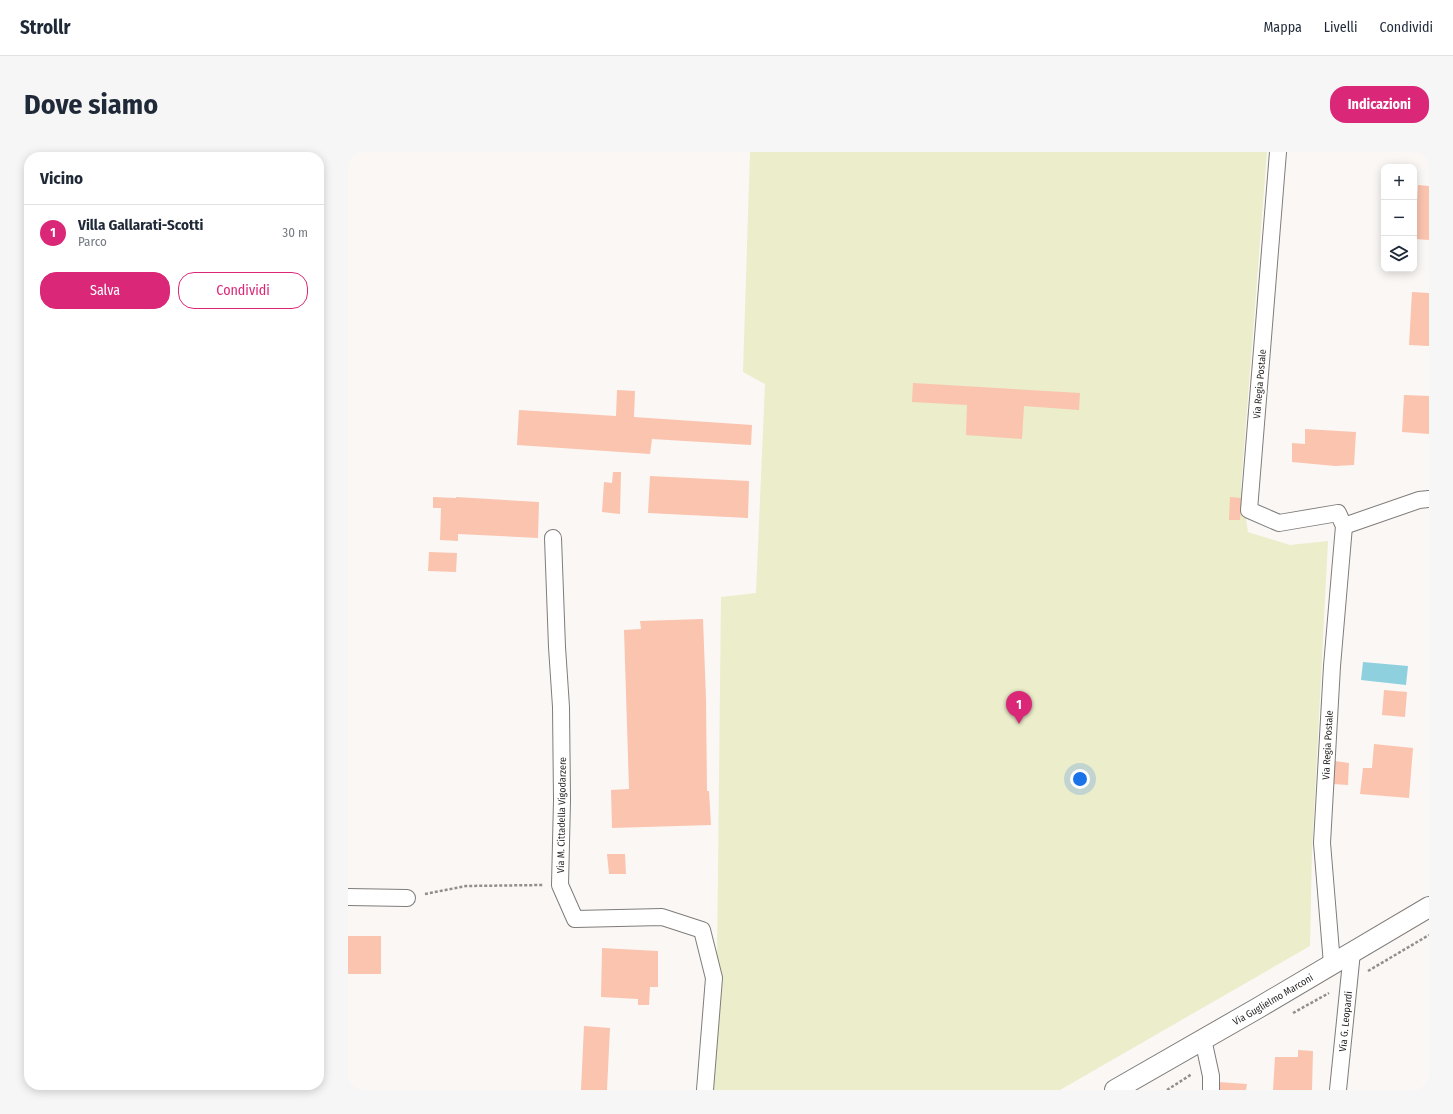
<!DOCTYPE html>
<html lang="it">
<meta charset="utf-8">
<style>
:root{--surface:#fff;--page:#f6f6f7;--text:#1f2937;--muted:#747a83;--line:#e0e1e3;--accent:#db2777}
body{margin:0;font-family:"Fira Sans Condensed",sans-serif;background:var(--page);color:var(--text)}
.controls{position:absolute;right:12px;top:12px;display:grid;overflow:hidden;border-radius:8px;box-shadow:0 2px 10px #0003}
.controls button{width:36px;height:36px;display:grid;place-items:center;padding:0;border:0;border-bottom:1px solid var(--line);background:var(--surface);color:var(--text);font:20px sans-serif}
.you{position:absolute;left:732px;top:627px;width:14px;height:14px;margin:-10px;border:3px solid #fff;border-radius:50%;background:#1a73e8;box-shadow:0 0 0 6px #1a73e833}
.badge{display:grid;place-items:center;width:26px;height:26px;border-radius:50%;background:var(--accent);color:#fff;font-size:13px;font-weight:700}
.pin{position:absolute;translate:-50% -33px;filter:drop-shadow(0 1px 2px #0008)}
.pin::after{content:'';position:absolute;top:21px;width:14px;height:12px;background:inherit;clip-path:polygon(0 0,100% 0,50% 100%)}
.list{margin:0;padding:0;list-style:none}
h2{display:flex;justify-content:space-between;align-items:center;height:52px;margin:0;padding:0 16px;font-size:17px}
h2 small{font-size:13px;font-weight:400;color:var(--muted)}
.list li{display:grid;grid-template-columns:26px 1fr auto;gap:12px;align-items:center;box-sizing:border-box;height:56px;padding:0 16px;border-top:1px solid var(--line)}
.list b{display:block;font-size:15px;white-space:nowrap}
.list p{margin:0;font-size:13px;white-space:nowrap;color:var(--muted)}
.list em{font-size:13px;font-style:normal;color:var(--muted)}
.actions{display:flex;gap:8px;padding:12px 16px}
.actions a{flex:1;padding:9px 0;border:1px solid var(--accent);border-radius:16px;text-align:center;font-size:14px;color:var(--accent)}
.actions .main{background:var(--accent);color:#fff}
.icon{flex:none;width:22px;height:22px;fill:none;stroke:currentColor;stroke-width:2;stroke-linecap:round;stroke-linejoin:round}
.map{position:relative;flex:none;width:1081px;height:938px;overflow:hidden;border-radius:16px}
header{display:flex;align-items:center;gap:24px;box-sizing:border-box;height:56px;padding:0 20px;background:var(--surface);border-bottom:1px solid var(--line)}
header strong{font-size:19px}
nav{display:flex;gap:22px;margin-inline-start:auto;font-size:14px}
.intro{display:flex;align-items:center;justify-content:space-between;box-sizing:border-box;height:96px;padding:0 24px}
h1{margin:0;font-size:28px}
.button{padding:10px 18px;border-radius:16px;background:var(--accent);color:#fff;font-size:14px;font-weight:700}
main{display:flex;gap:24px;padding:0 24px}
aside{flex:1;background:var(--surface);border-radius:16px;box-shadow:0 2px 10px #0003}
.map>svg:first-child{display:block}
.green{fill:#ebedcb}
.water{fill:#8fd0df}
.building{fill:#fac4af}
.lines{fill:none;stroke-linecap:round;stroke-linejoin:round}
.minor-casing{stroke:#7f7c7a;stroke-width:18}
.tertiary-casing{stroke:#7f7c7a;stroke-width:22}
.path{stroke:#918e8d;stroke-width:2.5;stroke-dasharray:3 2;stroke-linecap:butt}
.minor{stroke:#fff;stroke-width:16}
.tertiary{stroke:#fff;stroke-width:20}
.labels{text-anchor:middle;stroke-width:4;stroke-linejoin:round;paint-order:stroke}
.street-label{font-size:10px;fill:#2b2928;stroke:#fff}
</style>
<header>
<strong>Strollr</strong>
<nav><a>Mappa</a><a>Livelli</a><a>Condividi</a></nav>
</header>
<div class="intro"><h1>Dove siamo</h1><a class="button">Indicazioni</a></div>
<main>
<aside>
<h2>Vicino<small></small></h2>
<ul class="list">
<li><span class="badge">1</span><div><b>Villa Gallarati-Scotti</b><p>Parco</p></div><em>30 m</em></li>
</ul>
<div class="actions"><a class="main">Salva</a><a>Condividi</a></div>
</aside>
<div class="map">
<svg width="1081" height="938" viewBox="0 0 1081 938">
<rect width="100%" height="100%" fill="#fbf7f5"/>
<path class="green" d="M402,0H919L893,334L900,380L942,393L980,389L964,699L962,794L712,938H362L369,810L373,445L408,441L417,232L395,220Z"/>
<path class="water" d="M1015,510L1060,514L1058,533L1013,528Z"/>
<path class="building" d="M1070,33L1081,34V88L1067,87Z
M1064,140L1081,141V194L1061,193Z
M565,231L732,241L731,258L676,254L674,287L618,283L619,253L564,250Z
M269,238L287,239L286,265L404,273L403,293L304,287L302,302L169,293L171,258L268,264Z
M1056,243L1081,244V282L1054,280Z
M957,277L1008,280L1006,313L987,314L944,310V291L957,292Z
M265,320H273L272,362L254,360L256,330L264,331Z
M302,324L401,329L400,366L300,361Z
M85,345L108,346V345L191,350L190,386L110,382V389L92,388L93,356H85Z
M882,345L894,346L892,368H881Z
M81,400L109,401L108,420L80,419Z
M355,467L358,547L359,639H361L363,673L264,676L263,638L281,637L276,478L293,477L292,469Z
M1036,538L1059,540L1057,565L1034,563Z
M1026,592L1065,596L1061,646L1012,642L1015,616H1024Z
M987,609L1001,611L1000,633L985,632Z
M259,702H277L278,722H261Z
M0,784H33V822H0Z
M254,796L310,799V835H302L301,853H290V847L253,845Z
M236,874L262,876L259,938H233Z
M950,898L965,899L964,938H925L927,905H950Z
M870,930L899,932L898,938H870Z"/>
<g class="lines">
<g class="minor-casing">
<g id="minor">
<path d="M930,0L901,358L931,371L990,361L996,374L984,514L974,691L984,812"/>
<path d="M996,374L1071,348L1081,347"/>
<path d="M205,386L209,495L213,555L214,648L212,733L227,767L314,765L354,778L366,826L357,938"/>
<path d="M0,745L59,746"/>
<path d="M855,887L863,924V938"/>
<path id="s1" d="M990,938L1004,800"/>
</g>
</g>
<g class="tertiary-casing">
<g id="tertiary">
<path id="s2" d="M767,938L910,856L1081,755"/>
</g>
</g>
<path class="path" d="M77,742L118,734L195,733
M1020,819L1081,783
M945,861L981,841
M819,938L844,922"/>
<use href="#minor" class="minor"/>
<use href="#tertiary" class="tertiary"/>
</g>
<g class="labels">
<g class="street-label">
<text transform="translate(911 232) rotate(-85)" y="4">Via Regia Postale</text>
<text transform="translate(979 593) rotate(-87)" y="4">Via Regia Postale</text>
<text transform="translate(213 663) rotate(-89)" y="4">Via M. Cittadella Vigodarzere</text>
<text dy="4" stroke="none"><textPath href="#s2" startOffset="182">Via Guglielmo Marconi</textPath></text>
<text dy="4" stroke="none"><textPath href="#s1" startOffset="69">Via G. Leopardi</textPath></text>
</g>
</g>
</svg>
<div class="controls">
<button>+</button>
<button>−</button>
<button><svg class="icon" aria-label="layers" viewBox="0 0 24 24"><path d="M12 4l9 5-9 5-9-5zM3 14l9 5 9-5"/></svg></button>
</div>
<div class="you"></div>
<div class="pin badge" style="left:671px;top:572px">1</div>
</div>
</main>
